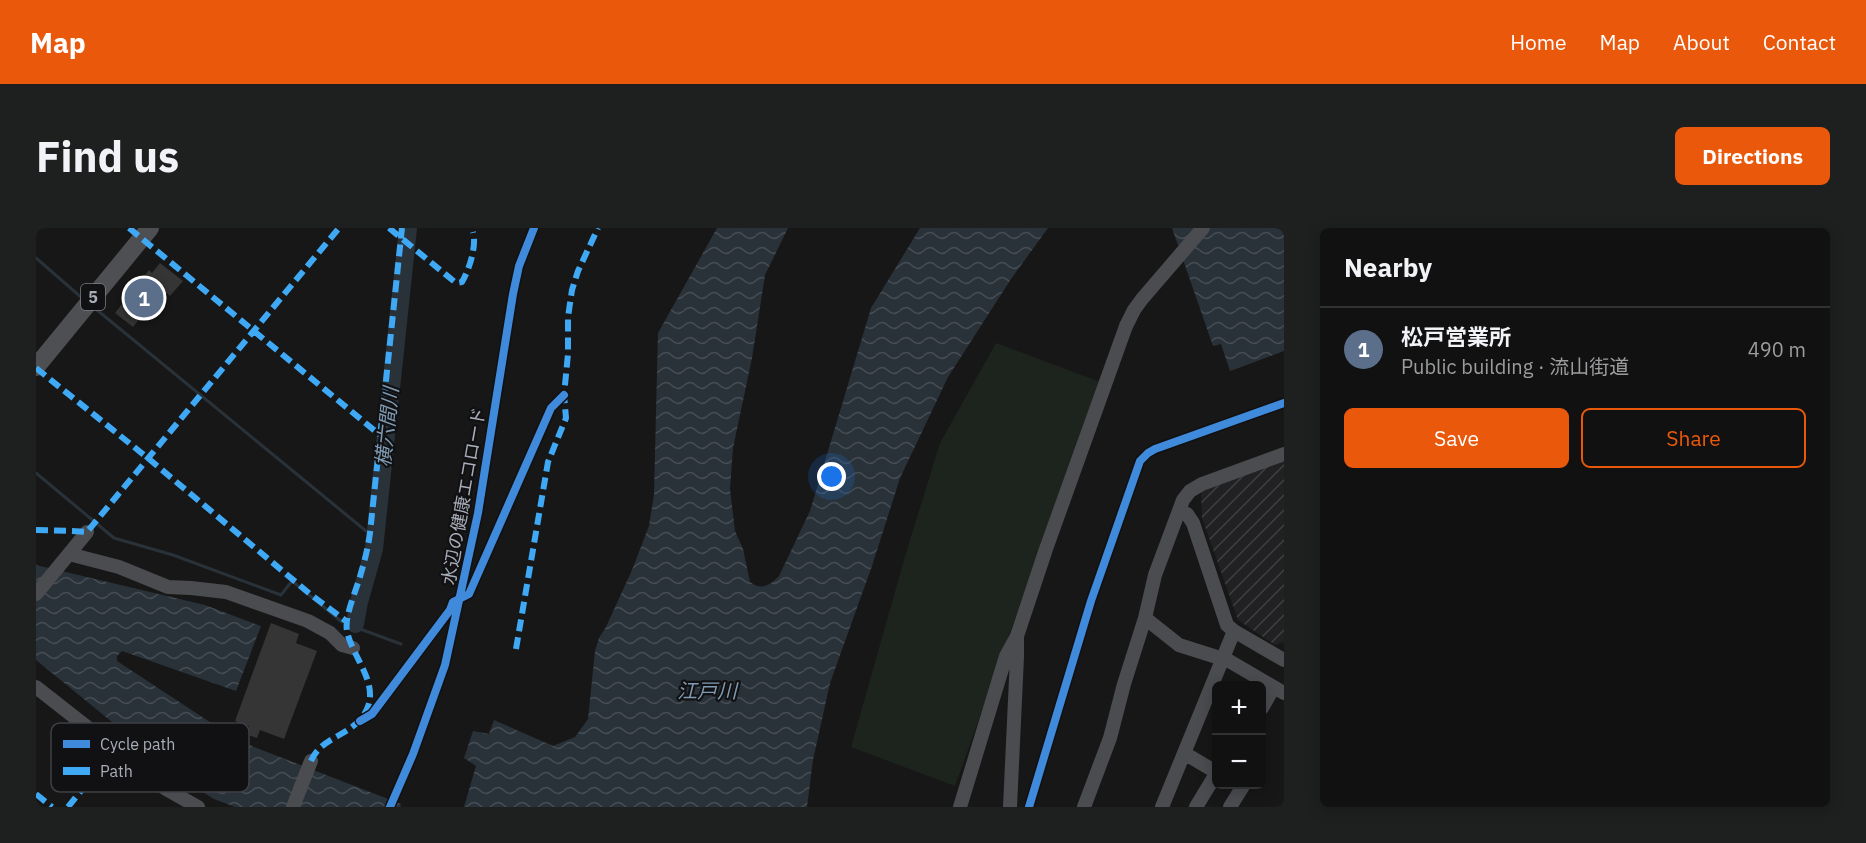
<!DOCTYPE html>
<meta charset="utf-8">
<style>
:root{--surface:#111;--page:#1e1f1f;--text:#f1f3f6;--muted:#9c9d9f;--line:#303131;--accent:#ea580c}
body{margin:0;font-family:"IBM Plex Sans","Noto Sans JP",sans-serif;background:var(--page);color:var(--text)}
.controls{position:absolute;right:18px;bottom:18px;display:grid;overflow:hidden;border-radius:9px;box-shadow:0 3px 15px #0003}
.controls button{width:54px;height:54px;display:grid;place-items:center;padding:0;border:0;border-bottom:2px solid var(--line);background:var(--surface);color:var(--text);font:30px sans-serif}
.you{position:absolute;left:796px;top:249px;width:21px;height:21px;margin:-15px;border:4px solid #fff;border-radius:50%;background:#1a73e8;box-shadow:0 0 0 9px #1a73e833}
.badge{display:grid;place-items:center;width:39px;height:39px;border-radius:50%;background:var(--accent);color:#fff;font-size:20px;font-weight:700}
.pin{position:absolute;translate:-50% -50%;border:3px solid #fff;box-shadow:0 2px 6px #0006}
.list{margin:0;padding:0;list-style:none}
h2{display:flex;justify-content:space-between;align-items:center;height:78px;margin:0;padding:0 24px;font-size:26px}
h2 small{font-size:20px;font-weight:400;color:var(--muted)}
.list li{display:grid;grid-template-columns:39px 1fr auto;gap:18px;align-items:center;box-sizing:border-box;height:84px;padding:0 24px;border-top:2px solid var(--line)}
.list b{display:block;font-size:22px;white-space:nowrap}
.list p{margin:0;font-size:20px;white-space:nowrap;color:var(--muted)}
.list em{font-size:20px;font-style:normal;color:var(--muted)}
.actions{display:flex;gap:12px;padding:18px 24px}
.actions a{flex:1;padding:14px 0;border:2px solid var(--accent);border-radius:9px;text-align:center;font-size:21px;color:var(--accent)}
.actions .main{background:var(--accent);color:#fff}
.map{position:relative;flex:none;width:1248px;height:579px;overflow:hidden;border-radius:9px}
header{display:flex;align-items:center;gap:36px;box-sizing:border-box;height:84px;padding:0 30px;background:var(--accent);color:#fff}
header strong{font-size:28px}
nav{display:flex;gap:33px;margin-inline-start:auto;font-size:21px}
.intro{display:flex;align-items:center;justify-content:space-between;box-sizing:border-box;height:144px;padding:0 36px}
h1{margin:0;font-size:42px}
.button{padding:15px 27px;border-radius:9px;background:var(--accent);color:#fff;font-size:21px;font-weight:700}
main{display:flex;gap:36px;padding:0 36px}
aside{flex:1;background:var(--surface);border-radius:9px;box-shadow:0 3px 15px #0003}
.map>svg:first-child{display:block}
.industrial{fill:url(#industrial-furrows)}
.pitch{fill:#1d241e}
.water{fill:url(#water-waves)}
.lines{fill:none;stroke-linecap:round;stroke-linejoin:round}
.stream{stroke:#2a3239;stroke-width:3}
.river{stroke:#2a3239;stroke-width:18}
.building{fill:#353536}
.minor{stroke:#4b4c50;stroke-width:14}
.major{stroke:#4d4f52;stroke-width:18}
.quiet{stroke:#3fa9f5;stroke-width:6;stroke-dasharray:12 6;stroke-linecap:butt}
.cycleway-casing{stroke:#111113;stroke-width:11}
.cycleway{stroke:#408adc;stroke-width:8}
.labels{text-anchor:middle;stroke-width:4.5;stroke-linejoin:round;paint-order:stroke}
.shield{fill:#111113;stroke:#7b7e86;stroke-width:1.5}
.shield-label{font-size:16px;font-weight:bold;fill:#a8adb8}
.street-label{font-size:18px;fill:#a8adb8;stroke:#111113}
.water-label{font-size:20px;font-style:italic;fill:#7f9bb3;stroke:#111113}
.key{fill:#111113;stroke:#3e4045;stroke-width:1.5}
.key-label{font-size:16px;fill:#a8adb8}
</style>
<header>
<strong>Map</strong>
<nav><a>Home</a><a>Map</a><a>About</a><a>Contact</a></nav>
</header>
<div class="intro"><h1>Find us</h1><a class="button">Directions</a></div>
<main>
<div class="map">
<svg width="1248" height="579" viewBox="0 0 1248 579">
<defs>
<pattern id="industrial-furrows" width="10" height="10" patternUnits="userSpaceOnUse" patternTransform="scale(1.5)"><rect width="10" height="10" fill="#212123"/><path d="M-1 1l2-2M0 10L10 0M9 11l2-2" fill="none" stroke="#3e3f41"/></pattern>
<pattern id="water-waves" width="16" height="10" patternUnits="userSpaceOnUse" patternTransform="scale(1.5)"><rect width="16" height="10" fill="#2a3239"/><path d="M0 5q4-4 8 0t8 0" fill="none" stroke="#464d54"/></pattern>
</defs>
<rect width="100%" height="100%" fill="#171717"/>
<path class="industrial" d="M1248,232V414L1239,417L1202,392L1166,290L1165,264Z"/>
<path class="pitch" d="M960,115L1064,154L919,558L815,519L870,325L904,215Z"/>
<path class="water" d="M681,0H752L729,47L716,130L697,220L694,261L699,303L707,321L714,354C726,363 734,357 743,348L774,283L835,80L884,0H1012L975,51L912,149L864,250L836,338L794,455L777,532L771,579H428L440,538L428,530L437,503L453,506L458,492L517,518L539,509L552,491L559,423L563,410L570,399L596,342L613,298L618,266L622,105Z
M1136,0H1246L1248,6V123L1194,143L1185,116L1177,118Z
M0,337L169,377L225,398L200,463L86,423L81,428V433L189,504L218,519L365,576L364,578L366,579H199L178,571L146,551L0,432Z"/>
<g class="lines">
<path class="stream" d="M0,30L46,70
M61,82L330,303
M0,245L78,310L137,327L245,367L256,353L306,394
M316,398L365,416"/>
<path class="river" d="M319,396L323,374L338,321L372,0"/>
</g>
<path class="building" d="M124,35L147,53L134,68L127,62L97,99L79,85L113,42L116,45Z
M235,395L263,406L260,415L281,423L248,511L224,502L221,510L210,506L213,498L199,493Z"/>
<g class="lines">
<path class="minor" d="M1143,283L1151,286L1157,295L1191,397L1198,403L1248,432
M33,326L83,339L132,359L155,360L190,364L272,393L294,405L306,417L317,420
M0,366L51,304
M1109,390L1143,417L1187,431
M1188,430L1248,465
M0,459L130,561L162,579
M1226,480L1238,459
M1148,525L1180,544
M257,579L275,533
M924,579L970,428L981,408L1010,321L1090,98L1098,82L1106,71L1167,0
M974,579L981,429V410
M1048,579L1074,510L1088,456L1109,390L1119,347L1147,272L1154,263L1166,256L1248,226
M1126,579L1198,403
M1160,579L1180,546
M1194,579L1207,558"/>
<path class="major" d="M0,139L114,0"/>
<path class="quiet" d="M93,0L344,207
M353,0L420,55L426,54C433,42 441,18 437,4
M0,140L113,231L274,366L310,393
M0,302L36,303L51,304L303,0
M480,421L512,234L530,190L528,167L532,126V89L536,62L542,43L562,0
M275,533C286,507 319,508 331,481C343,454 316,429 311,403C308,388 321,361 325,345C329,332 332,319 334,305L366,0
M0,566L16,579
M32,579L61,543"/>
<g class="cycleway-casing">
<path id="cycleway" d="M324,493L336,486L414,382L417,374L433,366L515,180L528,167
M354,579L377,526L409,437L442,285L477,66L483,38L498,0
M993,579L1055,373L1104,233L1112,225L1119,221L1248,175"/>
</g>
<use href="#cycleway" class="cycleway"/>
</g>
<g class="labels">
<rect class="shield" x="45" y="56" width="24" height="26" rx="4.5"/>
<g class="shield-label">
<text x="57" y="75">5</text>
</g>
<g class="street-label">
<text transform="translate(428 268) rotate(-80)" y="6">水辺の健康エコロード</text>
</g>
<g class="water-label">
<text transform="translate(351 199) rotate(-84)" y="7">横六間川</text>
<text x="671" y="470">江戸川</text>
</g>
</g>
<rect x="15" y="495" width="198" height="69" rx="9" class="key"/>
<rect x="27" y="512" width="27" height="8" fill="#408adc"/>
<rect x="27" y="539" width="27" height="8" fill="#3fa9f5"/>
<g class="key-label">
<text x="64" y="522">Cycle path</text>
<text x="64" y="549">Path</text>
</g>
</svg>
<div class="controls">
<button>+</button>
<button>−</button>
</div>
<div class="you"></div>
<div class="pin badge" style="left:108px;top:70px;background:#5c6f8a">1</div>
</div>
<aside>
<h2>Nearby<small></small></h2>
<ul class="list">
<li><span class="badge" style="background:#5c6f8a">1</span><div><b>松戸営業所</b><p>Public building · 流山街道</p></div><em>490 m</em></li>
</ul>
<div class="actions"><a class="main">Save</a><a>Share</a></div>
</aside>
</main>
